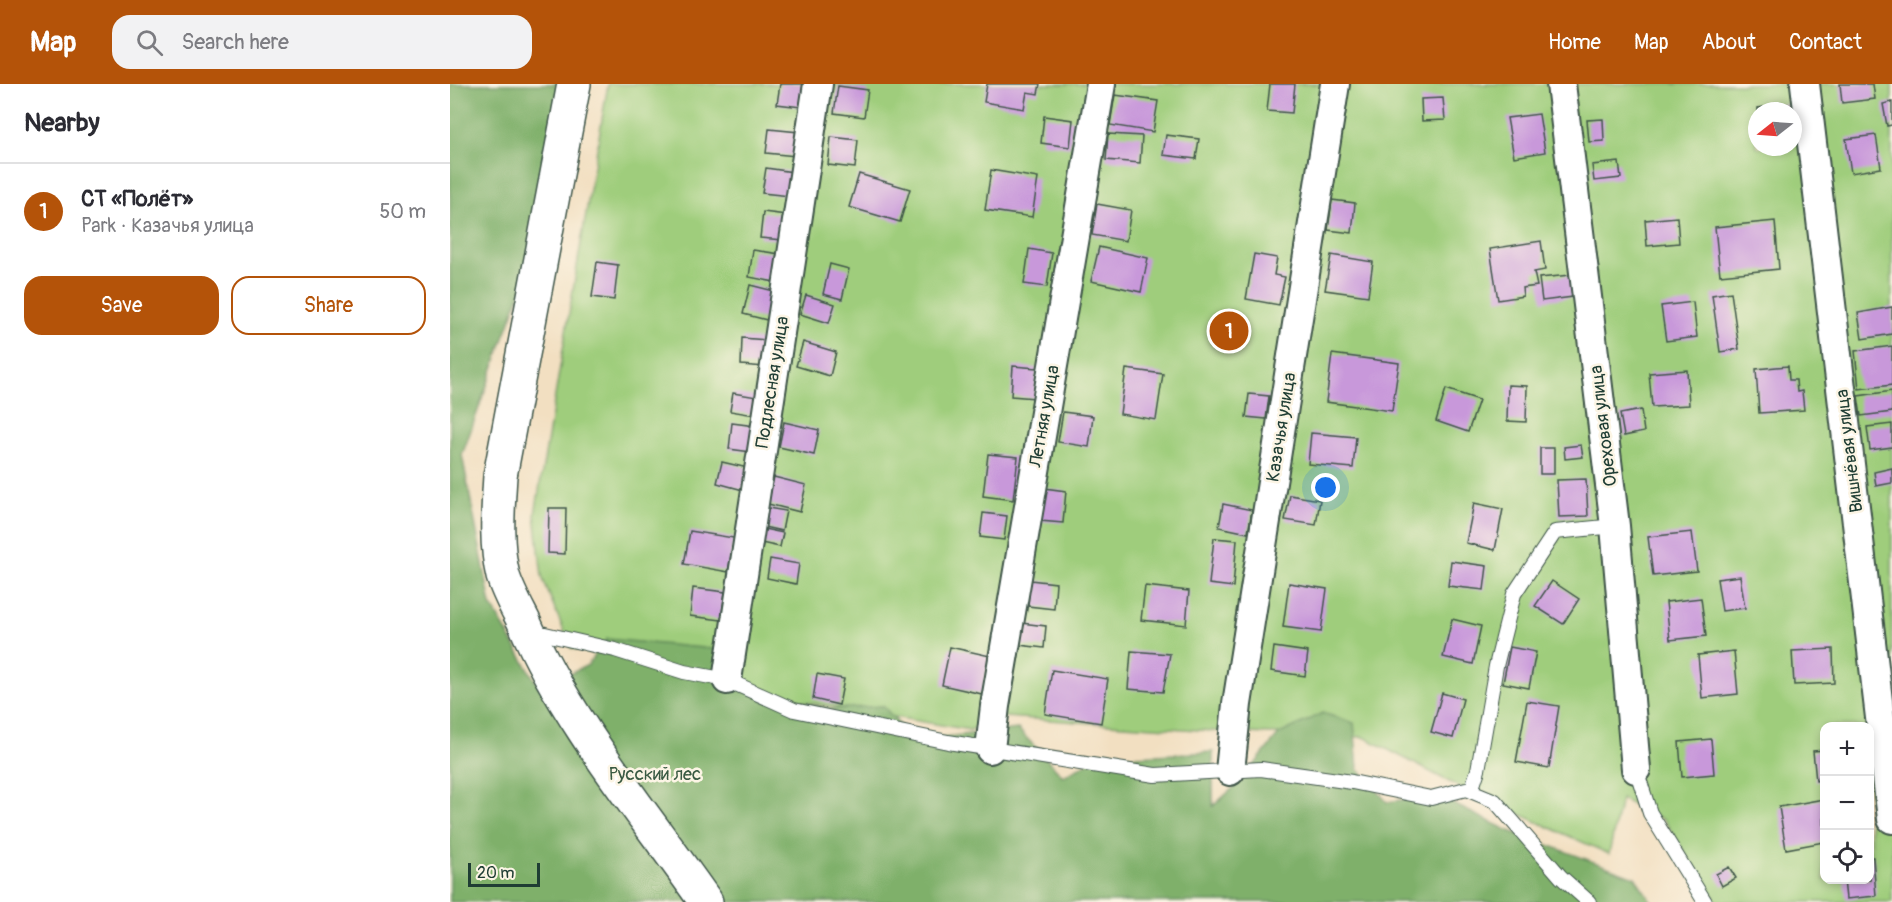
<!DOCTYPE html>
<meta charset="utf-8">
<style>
:root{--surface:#fff;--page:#f2f2f3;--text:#2b2b33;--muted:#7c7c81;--line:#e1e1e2;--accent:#b45309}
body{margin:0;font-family:Pangolin,sans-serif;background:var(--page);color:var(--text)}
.controls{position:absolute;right:18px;bottom:18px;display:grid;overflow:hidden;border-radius:12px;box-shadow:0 3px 9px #0003}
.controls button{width:54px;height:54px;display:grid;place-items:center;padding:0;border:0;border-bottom:2px solid var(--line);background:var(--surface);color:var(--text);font:30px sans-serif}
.compass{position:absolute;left:1298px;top:18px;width:54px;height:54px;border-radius:50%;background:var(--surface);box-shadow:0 3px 9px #0003;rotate:253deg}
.scale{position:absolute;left:18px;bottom:15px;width:72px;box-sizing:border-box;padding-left:6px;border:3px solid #1f3d34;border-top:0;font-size:16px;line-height:21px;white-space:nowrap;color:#1f3d34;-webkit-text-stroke:4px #fcf5e5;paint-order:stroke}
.you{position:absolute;left:876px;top:404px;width:21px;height:21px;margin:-15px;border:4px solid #fff;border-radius:50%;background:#1a73e8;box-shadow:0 0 0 9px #1a73e833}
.badge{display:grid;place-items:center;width:39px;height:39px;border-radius:50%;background:var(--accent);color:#fff;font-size:20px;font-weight:700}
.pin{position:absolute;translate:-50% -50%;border:3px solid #fff;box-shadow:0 2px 6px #0006}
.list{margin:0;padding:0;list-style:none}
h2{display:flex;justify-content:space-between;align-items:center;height:78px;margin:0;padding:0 24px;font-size:26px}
h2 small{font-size:20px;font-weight:400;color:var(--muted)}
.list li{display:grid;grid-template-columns:39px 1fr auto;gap:18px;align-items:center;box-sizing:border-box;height:96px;padding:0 24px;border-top:2px solid var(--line)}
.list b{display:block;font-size:22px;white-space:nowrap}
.list p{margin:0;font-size:20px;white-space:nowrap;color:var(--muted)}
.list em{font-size:20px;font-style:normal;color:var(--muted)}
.actions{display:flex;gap:12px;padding:18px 24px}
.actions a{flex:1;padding:14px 0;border:2px solid var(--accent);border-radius:18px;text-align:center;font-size:21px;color:var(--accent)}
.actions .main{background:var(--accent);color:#fff}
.icon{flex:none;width:33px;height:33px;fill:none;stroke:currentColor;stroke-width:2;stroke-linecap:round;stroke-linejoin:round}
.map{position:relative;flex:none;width:1442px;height:818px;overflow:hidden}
header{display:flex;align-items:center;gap:36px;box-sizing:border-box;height:84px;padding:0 30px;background:var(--accent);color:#fff}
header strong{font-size:28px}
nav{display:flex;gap:33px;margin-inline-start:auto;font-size:21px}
.search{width:420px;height:54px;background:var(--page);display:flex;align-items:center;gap:15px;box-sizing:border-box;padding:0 21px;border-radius:18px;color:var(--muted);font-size:22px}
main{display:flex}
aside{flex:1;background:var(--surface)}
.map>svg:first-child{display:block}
.green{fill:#9fcd7b;stroke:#5f8558;stroke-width:1.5;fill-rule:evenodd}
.forest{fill:#7fb06b;stroke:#4f7650;stroke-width:1.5}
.building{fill:#c898da}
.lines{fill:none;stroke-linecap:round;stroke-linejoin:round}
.lane-casing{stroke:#3f5549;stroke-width:16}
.street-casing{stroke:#3f5549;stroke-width:32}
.secondary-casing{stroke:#3f5549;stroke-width:36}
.lane{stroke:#fff;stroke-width:14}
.street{stroke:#fff;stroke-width:28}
.secondary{stroke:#fff;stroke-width:33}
.labels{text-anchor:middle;stroke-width:5;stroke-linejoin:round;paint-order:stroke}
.street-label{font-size:18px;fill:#1f3d34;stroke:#fcf5e5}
.park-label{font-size:18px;fill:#395a42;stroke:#fcf5e5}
</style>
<header>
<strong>Map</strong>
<div class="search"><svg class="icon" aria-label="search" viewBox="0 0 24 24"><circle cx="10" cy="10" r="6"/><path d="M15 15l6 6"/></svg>Search here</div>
<nav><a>Home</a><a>Map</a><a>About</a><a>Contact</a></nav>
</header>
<main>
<aside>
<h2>Nearby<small></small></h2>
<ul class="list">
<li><span class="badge">1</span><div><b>СТ «Полёт»</b><p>Park · Казачья улица</p></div><em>50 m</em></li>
</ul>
<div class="actions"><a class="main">Save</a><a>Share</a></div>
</aside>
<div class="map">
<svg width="1442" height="818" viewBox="0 0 1442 818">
<rect width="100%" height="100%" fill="#fcf5e5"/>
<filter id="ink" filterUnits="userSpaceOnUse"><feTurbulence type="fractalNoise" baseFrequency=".0167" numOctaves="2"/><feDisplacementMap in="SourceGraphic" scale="12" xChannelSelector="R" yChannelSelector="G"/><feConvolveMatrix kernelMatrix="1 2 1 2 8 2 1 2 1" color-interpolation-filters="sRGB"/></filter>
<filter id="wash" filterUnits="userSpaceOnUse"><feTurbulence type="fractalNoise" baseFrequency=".008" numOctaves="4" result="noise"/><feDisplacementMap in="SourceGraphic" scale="24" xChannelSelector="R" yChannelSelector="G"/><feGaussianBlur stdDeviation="1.35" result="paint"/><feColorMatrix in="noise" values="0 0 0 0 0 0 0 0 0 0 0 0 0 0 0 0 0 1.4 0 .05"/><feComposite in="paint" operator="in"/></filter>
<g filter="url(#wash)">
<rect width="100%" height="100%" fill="#f2dfc1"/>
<path class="green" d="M158,0H1442V818H1267L1214,736L1171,715L1159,770L1009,703L914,653L793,649L554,633L520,646L280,605L121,564L92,493L85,430ZM1307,27H1343V63H1307ZM1374,642H1420V796H1374Z"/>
<path class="forest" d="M0,0H109L73,201L12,371L41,521L90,605L138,581L157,555L264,565L309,610L381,625L433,622L463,656L568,645L613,692L646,674L763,668V722L793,695L829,650L873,629L904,639L908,685L937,718L985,711L1057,746L1185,793L1202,818H0Z"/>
<g id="blocks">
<path class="building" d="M330,0H355L351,23L327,20Z
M537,0H590L588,10L577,8L574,25L534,18Z
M820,0H845L842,29L817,27Z
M1390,0H1423L1425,15L1392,19Z
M388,2L418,6L414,33L384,29Z
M665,11L708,17L703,48L660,41Z
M993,14L995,36L972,37L971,15Z
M1442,18V41L1437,42L1433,20Z
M1337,20L1338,27H1308V24Z
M1089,30L1095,68L1064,73L1057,34Z
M594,32L623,36L620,63L591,59Z
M1153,35L1154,57L1139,58L1137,36Z
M319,45L349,48L346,72L316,69Z
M658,50L692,52L690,79L656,76Z
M716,51L749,55L746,75L713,71Z
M1426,51L1431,84L1401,89L1396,55Z
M381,53L408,56L405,84L378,81Z
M1169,78L1171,94L1144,97L1142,81Z
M316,84L343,88L340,112L312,109Z
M541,86L588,94L582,133L535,126Z
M409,90L460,105L450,138L399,123Z
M882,116L905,119L902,149L878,146Z
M647,120L681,126L676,157L642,151Z
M313,128L336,131L333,156L310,154Z
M1227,133L1229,159L1197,162L1195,136Z
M1325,137L1329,185L1270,191L1265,143Z
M1091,157L1095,186L1084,188L1087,202L1072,204L1073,212L1048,216L1040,165Z
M649,163L698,174L691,208L641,197Z
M579,165L602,169L597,203L574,200Z
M303,166L330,170L325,198L299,193Z
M804,170L827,174L824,191L835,193L829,221L796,215Z
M881,171L923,178L918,212L875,206Z
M147,178L168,181L164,216L142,213Z
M380,180L399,185L392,215L373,210Z
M1121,191L1123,213L1092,217L1089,194Z
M300,201L324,207L317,236L293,230Z
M1281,208L1289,265L1270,268L1262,211Z
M356,211L385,220L379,239L350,230Z
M1243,218L1247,253L1216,257L1211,222Z
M1442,223V250L1412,255L1408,229Z
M292,254L317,256L315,283L291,281Z
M353,258L386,268L380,292L346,282Z
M1442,262V301L1409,305L1405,267Z
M882,270L949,279L942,327L876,318Z
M563,282L587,284L585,314L561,312Z
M1338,282L1339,296H1346L1347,308L1352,307L1354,326L1309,329L1306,285Z
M676,285L713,290L706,336L670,330Z
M1237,286L1239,321L1202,323L1199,289Z
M1058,301L1077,302L1076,338L1057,337Z
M996,305L1029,316L1018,348L986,337Z
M1442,307V328L1411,332L1408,312Z
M283,309L307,313L304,331L280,327Z
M799,310L819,312L816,335L796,333Z
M1191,326L1194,348L1174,352L1170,330Z
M613,328L643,332L639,363L608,358Z
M334,338L369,346L364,371L329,363Z
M282,339L305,342L301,368L279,365Z
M1442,340V363L1420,366L1417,343Z
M861,349L906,353L903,384L858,380Z
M1131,361L1133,373L1115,375L1114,363Z
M1090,364H1104V390H1090Z
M538,370L568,373L563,416L533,412Z
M272,378L298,384L293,406L267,399Z
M1442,384V399L1426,402L1424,388Z
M324,393L356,401L350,428L318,420Z
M1136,395L1138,432L1109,433L1107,396Z
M594,404L616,407L613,439L590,437Z
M840,411L870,416L866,441L835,436Z
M1024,419L1053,425L1045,466L1016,459Z
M773,420L802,426L798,449L769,443Z
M99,424H116L115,470L98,469Z
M318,424L336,427L332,447L314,443Z
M533,429L557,432L554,456L530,453Z
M314,445L333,449L330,463L311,459Z
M240,447L284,454L278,488L234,480Z
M1242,448L1247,487L1203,492L1198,453Z
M764,454L787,456L783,503L759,500Z
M320,475L349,480L346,500L317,494Z
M1001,477L1037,482L1034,506L998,502Z
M1290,492L1295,524L1272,527L1267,495Z
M580,496L606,499L604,525L578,522Z
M1102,497L1129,515L1113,540L1085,522Z
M839,499L877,505L871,548L833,543Z
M695,502L739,507L736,541L691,536Z
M243,504L275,508L271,536L240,532Z
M1251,514L1256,552L1220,556L1216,518Z
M1002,535L1031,542L1023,580L993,573Z
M571,539L596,542L594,564L569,561Z
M500,563L540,572L532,610L492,601Z
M824,563L858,568L855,592L821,587Z
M1060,563L1086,568L1079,604L1053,599Z
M1383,565L1384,599L1344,601L1342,567Z
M681,567L720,570L713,608L678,605Z
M1284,567L1288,610L1252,614L1248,571Z
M602,586L658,595L651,639L595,630Z
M367,590L394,595L389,621L363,615Z
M992,609L1013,615L1003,654L981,648Z
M1077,617L1109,622L1099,684L1066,678Z
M1261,655L1264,690L1232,693L1229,658Z
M1374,666V696L1366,697L1363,667Z
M1374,715V758L1336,765L1329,723Z
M1420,773H1423L1426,812L1396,815L1394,796H1420Z
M1279,783L1286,794L1272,802L1266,790Z"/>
</g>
</g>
<g filter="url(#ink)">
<use href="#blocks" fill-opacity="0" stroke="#3f5549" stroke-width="1.5"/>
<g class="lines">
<g class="lane-casing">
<path id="lane" d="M82,547L165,566L234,588L277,596L344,626L498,658L705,691L811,685L902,698L981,714L1016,705L1045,717L1111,793L1139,818
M1186,685L1200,729L1255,818
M1021,707L1028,686L1046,582L1064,510L1105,448L1165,442"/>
</g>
<g class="street-casing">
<path id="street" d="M1111,0L1165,442L1186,685
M1355,0L1442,735
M277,596L368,0
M540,665L545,622L651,0
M780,687L787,620L885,0"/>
</g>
<g class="secondary-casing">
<path id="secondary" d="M124,0L50,392C48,425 45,459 53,492C58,508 67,524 74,538C117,638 194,729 256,818"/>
</g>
<use href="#lane" class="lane"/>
<use href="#street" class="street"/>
<use href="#secondary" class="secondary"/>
</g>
</g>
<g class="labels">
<g class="street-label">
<text transform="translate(322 298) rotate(-81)" y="6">Подлесная улица</text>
<text transform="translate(594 332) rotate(-80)" y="6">Летняя улица</text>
<text transform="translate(1153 342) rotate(-97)" y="6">Ореховая улица</text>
<text transform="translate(831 343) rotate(-81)" y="6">Казачья улица</text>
<text transform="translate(1399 367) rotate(-97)" y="6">Вишнёвая улица</text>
</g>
<g class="park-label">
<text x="205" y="696">Русский лес</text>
</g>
</g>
</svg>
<div class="controls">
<button>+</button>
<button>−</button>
<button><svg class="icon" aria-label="locate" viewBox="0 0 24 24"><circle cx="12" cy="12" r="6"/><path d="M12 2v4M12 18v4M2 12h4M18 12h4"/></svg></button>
</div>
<svg class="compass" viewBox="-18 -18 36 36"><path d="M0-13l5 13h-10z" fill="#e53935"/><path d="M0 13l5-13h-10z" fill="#7c7c81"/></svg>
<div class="scale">20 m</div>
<div class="you"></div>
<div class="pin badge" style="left:779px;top:247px">1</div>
</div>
</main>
